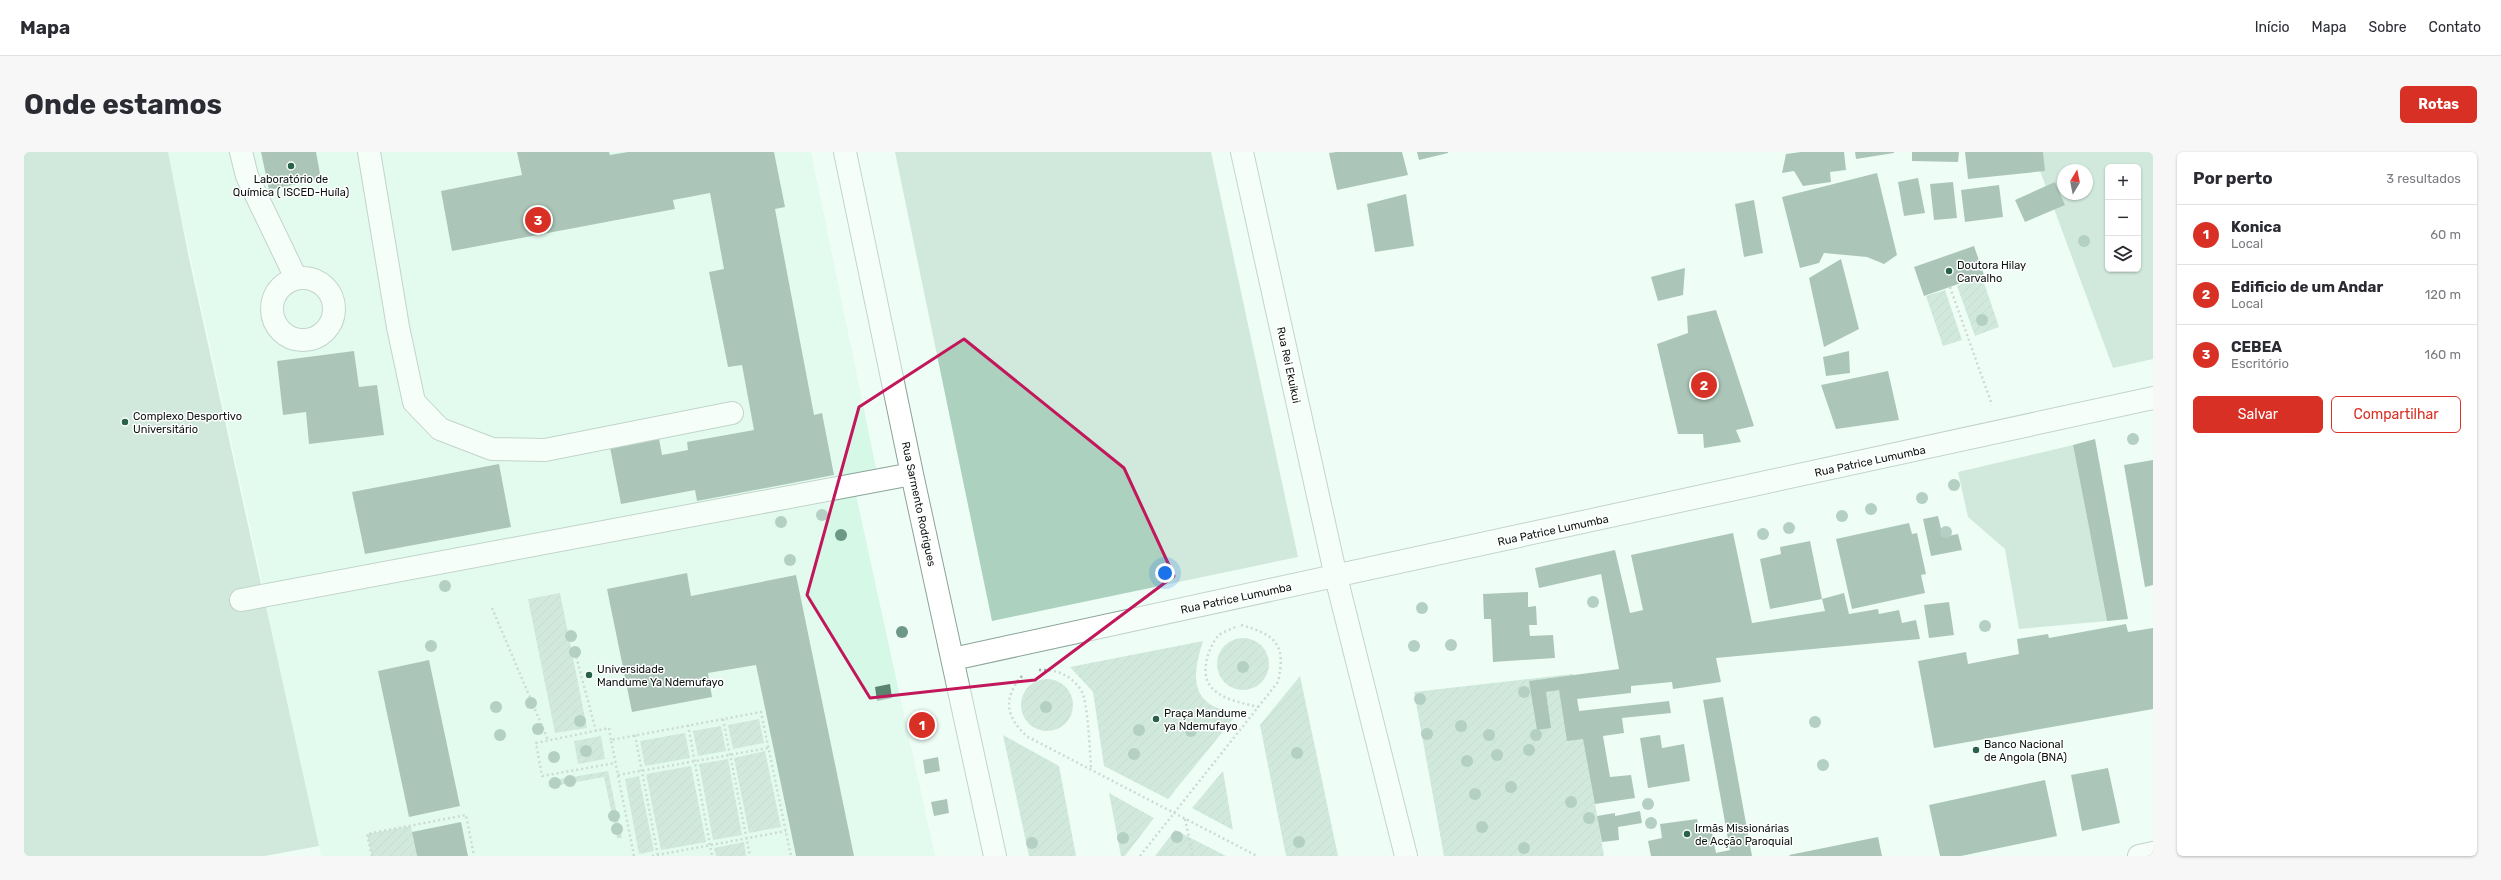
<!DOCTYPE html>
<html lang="pt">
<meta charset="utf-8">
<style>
:root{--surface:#fff;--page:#f7f7f7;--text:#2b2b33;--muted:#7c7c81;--line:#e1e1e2;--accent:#d93025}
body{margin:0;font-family:Rubik,sans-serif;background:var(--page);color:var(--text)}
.controls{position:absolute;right:12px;top:12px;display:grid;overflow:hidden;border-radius:6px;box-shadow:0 1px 3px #0004}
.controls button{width:36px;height:36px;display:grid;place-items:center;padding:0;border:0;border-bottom:1px solid var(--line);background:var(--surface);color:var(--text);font:20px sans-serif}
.compass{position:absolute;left:2033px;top:12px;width:36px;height:36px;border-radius:50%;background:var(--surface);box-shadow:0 1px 3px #0004;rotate:10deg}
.you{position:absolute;left:1141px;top:421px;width:14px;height:14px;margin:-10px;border:3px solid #fff;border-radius:50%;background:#1a73e8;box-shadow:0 0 0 6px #1a73e833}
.badge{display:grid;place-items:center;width:26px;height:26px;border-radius:50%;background:var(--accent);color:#fff;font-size:13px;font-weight:700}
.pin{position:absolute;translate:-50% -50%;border:2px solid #fff;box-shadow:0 1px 4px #0006}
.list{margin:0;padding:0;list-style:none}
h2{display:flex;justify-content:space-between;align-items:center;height:52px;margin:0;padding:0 16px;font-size:17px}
h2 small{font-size:13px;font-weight:400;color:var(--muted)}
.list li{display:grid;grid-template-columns:26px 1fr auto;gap:12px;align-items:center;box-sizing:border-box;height:60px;padding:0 16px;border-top:1px solid var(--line)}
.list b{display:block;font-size:15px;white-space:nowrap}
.list p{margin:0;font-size:13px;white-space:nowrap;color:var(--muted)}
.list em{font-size:13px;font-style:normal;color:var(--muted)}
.actions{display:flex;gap:8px;padding:12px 16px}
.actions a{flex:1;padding:9px 0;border:1px solid var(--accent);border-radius:6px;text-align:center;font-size:14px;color:var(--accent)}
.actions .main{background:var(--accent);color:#fff}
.icon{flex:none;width:22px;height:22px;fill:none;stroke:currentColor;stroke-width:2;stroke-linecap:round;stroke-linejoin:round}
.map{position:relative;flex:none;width:2129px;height:704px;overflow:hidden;border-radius:6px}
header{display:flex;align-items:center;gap:24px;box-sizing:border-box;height:56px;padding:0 20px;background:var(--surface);border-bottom:1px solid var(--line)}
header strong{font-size:19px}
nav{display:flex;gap:22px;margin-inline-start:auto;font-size:14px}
.intro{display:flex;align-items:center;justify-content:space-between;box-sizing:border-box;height:96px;padding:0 24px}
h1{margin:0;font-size:28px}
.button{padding:10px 18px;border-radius:6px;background:var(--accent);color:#fff;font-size:14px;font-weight:700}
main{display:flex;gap:24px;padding:0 24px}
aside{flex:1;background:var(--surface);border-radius:6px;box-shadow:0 1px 3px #0004}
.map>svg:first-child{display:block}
.built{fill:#d6f8e7}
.grass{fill:#add1bf;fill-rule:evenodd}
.garden{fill:url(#garden-furrows)}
.building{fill:#5a8470}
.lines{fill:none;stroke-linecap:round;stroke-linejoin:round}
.minor-casing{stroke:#8ba397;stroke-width:24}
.major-casing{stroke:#8ba397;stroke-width:24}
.path{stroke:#a2b0a9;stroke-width:2.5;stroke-dasharray:2 3;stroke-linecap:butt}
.minor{stroke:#fff;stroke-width:22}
.major{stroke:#fff;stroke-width:22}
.tree{fill:#6d9787}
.marked{fill:none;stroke:#c2185b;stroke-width:3;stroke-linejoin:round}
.poi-dot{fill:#29624b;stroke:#fff;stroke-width:1.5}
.labels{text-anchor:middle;stroke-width:3;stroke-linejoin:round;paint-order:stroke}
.poi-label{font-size:11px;fill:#0b1410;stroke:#fff;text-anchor:start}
.street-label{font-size:11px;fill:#0b1410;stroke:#fff}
</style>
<header>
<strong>Mapa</strong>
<nav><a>Início</a><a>Mapa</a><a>Sobre</a><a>Contato</a></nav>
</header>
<div class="intro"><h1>Onde estamos</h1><a class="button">Rotas</a></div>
<main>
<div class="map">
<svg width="2129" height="704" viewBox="0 0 2129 704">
<defs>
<pattern id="garden-furrows" width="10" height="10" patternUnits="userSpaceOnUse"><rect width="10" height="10" fill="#add1bf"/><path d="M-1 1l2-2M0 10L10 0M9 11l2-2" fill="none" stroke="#94b3a3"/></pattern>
</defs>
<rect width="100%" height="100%" fill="#eefef6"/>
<path class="built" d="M143,0H787L853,321L239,434Z
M832,343L911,704H297L242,453Z"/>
<path class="grass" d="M0,0H144L165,106L295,694L241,704H0Z
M871,0H1187L1274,405L968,469Z
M2009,0H2129V207L2089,216ZM2084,15H2114V117H2084ZM2039,18H2063V42H2039Z
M2049,293L2083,469L1995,477L1981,397L1944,365L1934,320Z"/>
<path class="garden" d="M1958,125L1975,175L1951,184L1933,134Z
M1921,138L1938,188L1919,194L1902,144Z
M536,441L563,576L531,581L504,447Z
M1193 512a26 26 0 1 1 52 0a26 26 0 1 1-52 0Z
M1179,489C1167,527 1166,555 1214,561L1144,647L1080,614L1069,540L1046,515Z
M1549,522L1580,704H1420L1390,540Z
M1276,524L1314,704H1262L1236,573Z
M997 553a26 26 0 1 1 52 0a26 26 0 1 1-52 0Z
M735,567L740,591L709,597L704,573Z
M697,574L702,599L674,604L669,579Z
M661,581L666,606L621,614L616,589Z
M979,583L1035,614L1052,704H1005Z
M577,584L581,607L554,612L550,589Z
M741,599L757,675L725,681L710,606Z
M704,607L718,683L689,688L675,612Z
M667,614L682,690L637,698L622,622Z
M584,619L598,686H593L580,625L525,635L524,629Z
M1199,619L1209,678L1168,656Z
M615,624L630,699L615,702L601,627Z
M1085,641L1130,666L1101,704H1097Z
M387,674L393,704H348L343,682Z
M1151,678L1202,704H1131Z
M720,690L722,704H692L690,696Z"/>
<path class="building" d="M237,0H292L297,27L245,38Z
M493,0H585L586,3L604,0H750L761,55L751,57L790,263L798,261L810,323L673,349L671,338L597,352L585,290L634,281L638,303L664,298L663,290L730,278L718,213L704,215L685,120L700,117L686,41L649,48L651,57L428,99L417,39L498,23Z
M1312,0H1378L1384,23L1313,38L1305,1Z
M1393,0H1424V1L1395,8Z
M1777,0H1820L1822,18L1806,20L1807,30L1779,34L1770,19L1758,21L1762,2Z
M1831,0H1870V1L1832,7Z
M1888,0H1935L1934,10L1888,9Z
M1941,0H2019L2021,19L1944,27Z
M1853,21L1873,103L1860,112L1843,105L1800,101L1795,111L1776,116L1758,45Z
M1894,26L1901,61L1880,64L1874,30Z
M1929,30L1933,66L1910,68L1906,32Z
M2031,30L2041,53L2001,70L1991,48Z
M1975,33L1979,65L1941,70L1937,38Z
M1382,42L1390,94L1351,100L1343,52Z
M1730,48L1739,101L1720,105L1711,52Z
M1950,94L1960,123L1900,144L1890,115Z
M1817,107L1835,177L1800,195L1785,126Z
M1661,116L1659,143L1634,149L1627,125Z
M1692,158L1730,274L1712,278L1717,290L1680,296L1679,282H1654L1633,192L1664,181L1663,164Z
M330,199L335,235L353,233L360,283L285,292L282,260L259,263L253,209Z
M1825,199L1826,221L1802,224L1799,205Z
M1864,219L1875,268L1812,277L1797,233Z
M2071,287L2104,467L2083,469L2049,293Z
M2129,308V433L2121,435L2100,313Z
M475,312L487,375L341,402L328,340Z
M1914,364L1919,385L1934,382L1938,398L1907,404L1899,367Z
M1885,371L1888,382L1893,381L1902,422L1897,423L1901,441L1828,457L1812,387Z
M1709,381L1728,471L1801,459L1798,447L1820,441L1825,462L1854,457L1855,462L1875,458L1878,471L1892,468L1896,487L1692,506L1697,530L1649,537L1648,530L1607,534V541L1553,547L1555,559L1645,549L1647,561L1598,566L1600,581L1579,584L1586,625L1607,623L1611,646L1571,652L1559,587L1543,589L1535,538L1522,540L1527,576L1513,578L1505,529L1595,517L1577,422L1515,436L1511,416L1591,398L1606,461L1619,458L1607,403Z
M1786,389L1798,447L1746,457L1736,407L1757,402L1756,395Z
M663,421L667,444L772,423L830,704H772L732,513L684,521L688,545L608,560L583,437Z
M1504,440V455L1512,454L1513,473H1505L1506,484L1529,483L1531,506L1469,510L1467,467H1460L1459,442Z
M1925,450L1930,483L1905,486L1900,453Z
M2102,472L2104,480L2129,476V557L1910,596L1894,509L1942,500L1944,512L1995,502L1993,487L2024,482L2025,486Z
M405,508L436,654L385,665L354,519Z
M866,532L868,546L853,549L851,535Z
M1699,545L1728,704H1627L1624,689L1638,686L1636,672L1673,667L1675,678L1687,676L1692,701L1706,698L1679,548Z
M904,565L907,579L892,582L889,568Z
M1636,583L1638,596L1660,592L1666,629L1624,636L1616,586Z
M914,605L916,619L901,622L899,608Z
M2084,616L2096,671L2058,679L2047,623Z
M2021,628L2033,684L1937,704H1916L1905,653Z
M923,647L925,661L910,664L907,650Z
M1616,659L1618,671L1594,675L1595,688L1578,690L1573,664L1591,661V664Z
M437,670L444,704H393L388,680Z
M1854,685L1858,704H1766L1765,703Z"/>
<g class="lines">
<g class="minor-casing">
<path id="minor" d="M217,0L223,24L272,126
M345,0L374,175L390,250L416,277L468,297L521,298L708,261
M821,0L888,322L971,704
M1218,0L1312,425L1382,704
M248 157a31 31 0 1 1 62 0a31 31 0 1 1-62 0Z
M217,448L888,322
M929,507L2129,246"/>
</g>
<g class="major-casing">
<path id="major" d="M2115,704L2129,701"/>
</g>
<path class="path" d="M1926,135L1968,253
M468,456L524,588
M1211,475C1206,478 1198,480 1194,484C1184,496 1175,523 1188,536C1199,548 1219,551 1234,555
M551,500L572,579
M1015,518C1032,517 1047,523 1057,538C1064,549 1066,601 1067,617
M998,524C978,547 982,566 1004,585L1233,704
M699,567L726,704
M664,573L688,704
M611,583L634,704
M587,588L585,576L512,591L518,624L591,611
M594,623L744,596
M1161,667L1169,704
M348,704L343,682L442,663L450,704
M610,704L587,588L737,560L767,704
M628,704L762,679
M1116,704L1254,530C1262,493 1253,483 1217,473"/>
<use href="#minor" class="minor"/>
<use href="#major" class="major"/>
</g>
<g class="tree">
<circle cx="2060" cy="89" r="6"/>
<circle cx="1958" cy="168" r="6"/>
<circle cx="2109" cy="287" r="6"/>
<circle cx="1930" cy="333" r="6"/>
<circle cx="1898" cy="346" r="6"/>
<circle cx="1847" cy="357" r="6"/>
<circle cx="798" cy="363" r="6"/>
<circle cx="1818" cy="364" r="6"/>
<circle cx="757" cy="370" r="6"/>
<circle cx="1765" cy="376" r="6"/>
<circle cx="1922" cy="380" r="6"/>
<circle cx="1739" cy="382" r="6"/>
<circle cx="817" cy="383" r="6"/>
<circle cx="766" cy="408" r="6"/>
<circle cx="421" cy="434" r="6"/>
<circle cx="1569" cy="450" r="6"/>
<circle cx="1398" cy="456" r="6"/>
<circle cx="1961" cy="474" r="6"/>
<circle cx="878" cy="480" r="6"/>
<circle cx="547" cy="484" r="6"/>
<circle cx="1427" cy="493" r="6"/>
<circle cx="407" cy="494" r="6"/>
<circle cx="1390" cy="494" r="6"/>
<circle cx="551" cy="500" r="6"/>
<circle cx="1219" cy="515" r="6"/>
<circle cx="1500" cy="540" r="6"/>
<circle cx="1396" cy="547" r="6"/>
<circle cx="507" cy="551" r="6"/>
<circle cx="472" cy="555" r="6"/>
<circle cx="1022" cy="555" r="6"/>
<circle cx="556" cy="569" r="6"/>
<circle cx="1791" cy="570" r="6"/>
<circle cx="1437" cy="574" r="6"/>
<circle cx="514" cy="577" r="6"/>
<circle cx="1115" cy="578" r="6"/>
<circle cx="1167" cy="579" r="6"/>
<circle cx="1403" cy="582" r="6"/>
<circle cx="476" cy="583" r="6"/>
<circle cx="1465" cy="583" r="6"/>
<circle cx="1512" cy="583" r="6"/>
<circle cx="1505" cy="598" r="6"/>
<circle cx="562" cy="599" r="6"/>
<circle cx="1273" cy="601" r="6"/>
<circle cx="1110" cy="602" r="6"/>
<circle cx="1473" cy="603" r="6"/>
<circle cx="530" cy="605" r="6"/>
<circle cx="1443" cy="609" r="6"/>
<circle cx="1799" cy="613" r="6"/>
<circle cx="546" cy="629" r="6"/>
<circle cx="531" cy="631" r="6"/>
<circle cx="1487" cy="635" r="6"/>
<circle cx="1451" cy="642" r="6"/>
<circle cx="1547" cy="650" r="6"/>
<circle cx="1624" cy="652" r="6"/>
<circle cx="590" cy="664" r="6"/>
<circle cx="1565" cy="666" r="6"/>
<circle cx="1627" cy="671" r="6"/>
<circle cx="1458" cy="675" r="6"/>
<circle cx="593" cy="677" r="6"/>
<circle cx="1153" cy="685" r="6"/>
<circle cx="1099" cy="686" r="6"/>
<circle cx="1275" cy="690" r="6"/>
<circle cx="1008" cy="691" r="6"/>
<circle cx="1500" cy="696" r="6"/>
</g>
<path d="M0 0H2129V704H0ZM940,187L1100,316L1150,424L1011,528L846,546L783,443L835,255Z" fill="#eefef6" fill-opacity=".55" fill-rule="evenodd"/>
<path class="marked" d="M940,187L1100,316L1150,424L1011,528L846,546L783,443L835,255Z"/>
<g class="poi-dot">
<circle cx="267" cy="14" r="4"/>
<circle cx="1925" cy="119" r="4"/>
<circle cx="101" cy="270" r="4"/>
<circle cx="565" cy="523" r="4"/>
<circle cx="1132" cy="567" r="4"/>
<circle cx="1952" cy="598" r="4"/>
<circle cx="1663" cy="682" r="4"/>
</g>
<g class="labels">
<g class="poi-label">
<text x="267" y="31" text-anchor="middle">Laboratório de<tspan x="267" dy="13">Química ( ISCED-Huíla)</tspan></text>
<text x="1933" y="117">Doutora Hilay<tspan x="1933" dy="13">Carvalho</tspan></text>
<text x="109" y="268">Complexo Desportivo<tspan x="109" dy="13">Universitário</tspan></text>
<text x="573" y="521">Universidade<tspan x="573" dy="13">Mandume Ya Ndemufayo</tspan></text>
<text x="1140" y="565">Praça Mandume<tspan x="1140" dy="13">ya Ndemufayo</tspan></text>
<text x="1960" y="596">Banco Nacional<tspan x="1960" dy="13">de Angola (BNA)</tspan></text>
<text x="1671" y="680">Irmãs Missionárias<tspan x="1671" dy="13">de Acção Paroquial</tspan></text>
</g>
<g class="street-label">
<text transform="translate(1265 213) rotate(78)" y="4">Rua Rei Ekuikui</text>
<text transform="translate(1846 309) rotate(-12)" y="4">Rua Patrice Lumumba</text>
<text transform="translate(895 352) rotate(78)" y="4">Rua Sarmento Rodrigues</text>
<text transform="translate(1529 378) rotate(-12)" y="4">Rua Patrice Lumumba</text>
<text transform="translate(1212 446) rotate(-12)" y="4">Rua Patrice Lumumba</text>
</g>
</g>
</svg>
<div class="controls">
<button>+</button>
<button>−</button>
<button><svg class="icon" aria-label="layers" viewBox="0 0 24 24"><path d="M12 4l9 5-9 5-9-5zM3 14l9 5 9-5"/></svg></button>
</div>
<svg class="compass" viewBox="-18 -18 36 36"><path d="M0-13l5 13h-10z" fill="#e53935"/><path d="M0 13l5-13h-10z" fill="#7c7c81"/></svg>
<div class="you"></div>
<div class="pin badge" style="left:898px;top:573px">1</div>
<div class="pin badge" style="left:1680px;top:233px">2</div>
<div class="pin badge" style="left:514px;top:68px">3</div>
</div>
<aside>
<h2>Por perto<small>3 resultados</small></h2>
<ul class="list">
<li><span class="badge">1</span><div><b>Konica</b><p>Local</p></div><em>60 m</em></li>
<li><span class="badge">2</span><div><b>Edificio de um Andar</b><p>Local</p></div><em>120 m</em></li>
<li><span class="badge">3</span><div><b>CEBEA</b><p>Escritório</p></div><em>160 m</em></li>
</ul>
<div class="actions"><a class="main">Salvar</a><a>Compartilhar</a></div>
</aside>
</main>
